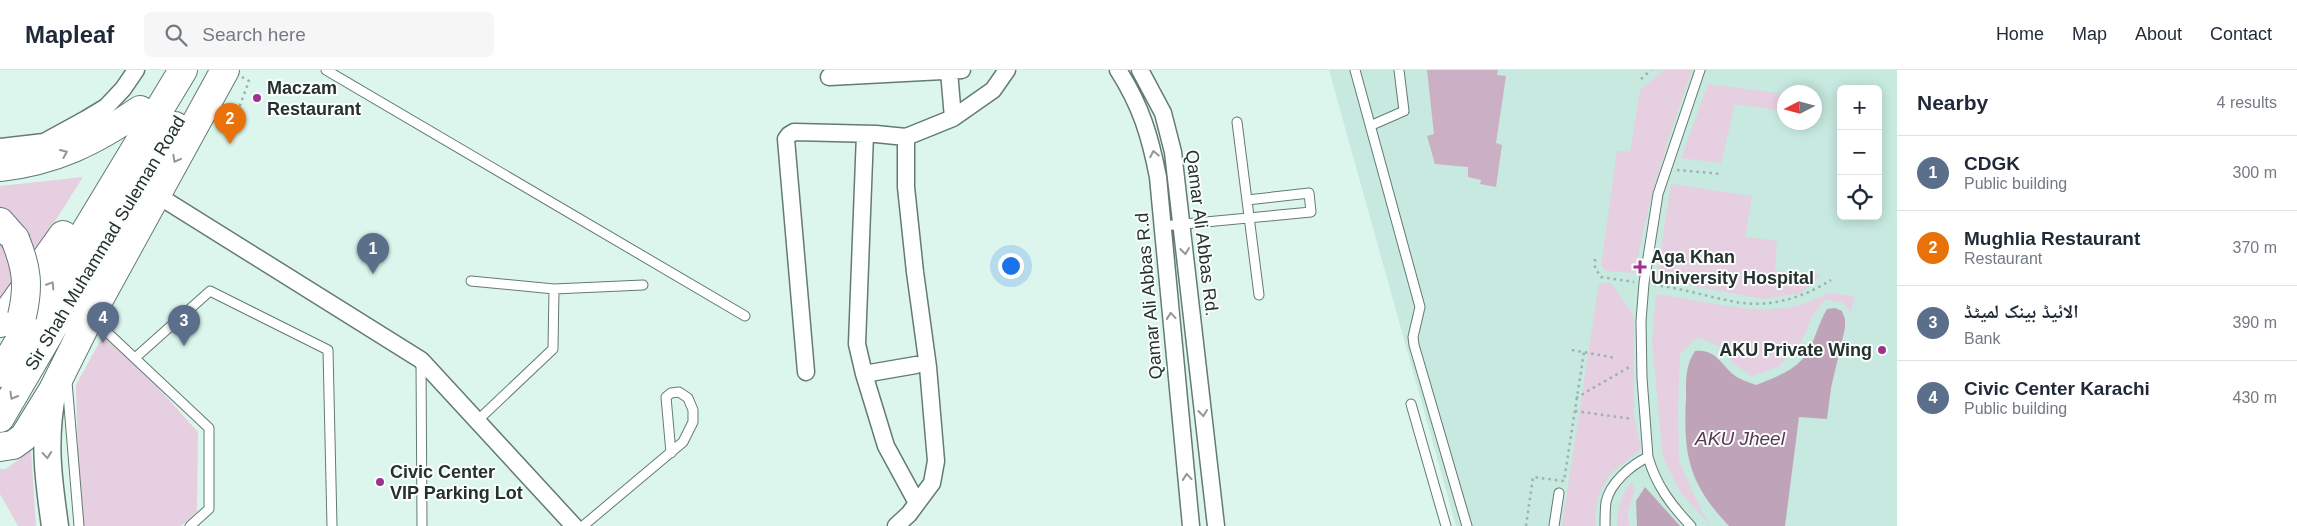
<!DOCTYPE html>
<meta charset="utf-8">
<style>
:root{--surface:#fff;--page:#f6f6f7;--text:#1f2937;--muted:#747a83;--line:#e0e1e3;--accent:#1a73e8}
body{margin:0;font-family:Arial,"Noto Naskh Arabic",sans-serif;background:var(--page);color:var(--text)}
.controls{position:absolute;right:15px;top:15px;display:grid;overflow:hidden;border-radius:8px;box-shadow:0 2px 12px #0003}
.controls button{width:45px;height:45px;display:grid;place-items:center;padding:0;border:0;border-bottom:1px solid var(--line);background:var(--surface);color:var(--text);font:25px sans-serif}
.compass{position:absolute;left:1777px;top:15px;width:45px;height:45px;border-radius:50%;background:var(--surface);box-shadow:0 2px 12px #0003;rotate:264deg}
.you{position:absolute;left:1010px;top:195px;width:18px;height:18px;margin:-12px;border:4px solid #fff;border-radius:50%;background:#1a73e8;box-shadow:0 0 0 8px #1a73e833}
.badge{display:grid;place-items:center;width:32px;height:32px;border-radius:50%;background:var(--accent);color:#fff;font-size:16px;font-weight:700}
.pin{position:absolute;translate:-50% -41px;filter:drop-shadow(0 1px 2px #0008)}
.pin::after{content:'';position:absolute;top:26px;width:18px;height:15px;background:inherit;clip-path:polygon(0 0,100% 0,50% 100%)}
.list{margin:0;padding:0;list-style:none}
h2{display:flex;justify-content:space-between;align-items:center;height:65px;margin:0;padding:0 20px;font-size:21px}
h2 small{font-size:16px;font-weight:400;color:var(--muted)}
.list li{display:grid;grid-template-columns:32px 1fr auto;gap:15px;align-items:center;box-sizing:border-box;height:75px;padding:0 20px;border-top:1px solid var(--line)}
.list b{display:block;font-size:19px;white-space:nowrap}
.list p{margin:0;font-size:16px;white-space:nowrap;color:var(--muted)}
.list em{font-size:16px;font-style:normal;color:var(--muted)}
.icon{flex:none;width:28px;height:28px;fill:none;stroke:currentColor;stroke-width:2;stroke-linecap:round;stroke-linejoin:round}
.map{position:relative;flex:none;width:1897px;height:456px;overflow:hidden}
header{display:flex;align-items:center;gap:30px;box-sizing:border-box;height:70px;padding:0 25px;background:var(--surface);border-bottom:1px solid var(--line)}
header strong{font-size:24px}
nav{display:flex;gap:28px;margin-inline-start:auto;font-size:18px}
.search{width:350px;height:45px;background:var(--page);display:flex;align-items:center;gap:12px;box-sizing:border-box;padding:0 18px;border-radius:8px;color:var(--muted);font-size:19px}
main{display:flex}
aside{flex:1;background:var(--surface)}
.map>svg:first-child{display:block}
.built{fill:#c7e9df;fill-rule:evenodd}
.green{fill:#e5cfe0}
.forest{fill:#cbafc4}
.water{fill:#bfa4b9}
.lines{fill:none;stroke-linecap:round;stroke-linejoin:round}
.service-casing{stroke:#637b73;stroke-width:11}
.minor-casing{stroke:#637b73;stroke-width:19}
.primary-casing{stroke:#637b73;stroke-width:29}
.trunk-casing{stroke:#637b73;stroke-width:30}
.path{stroke:#9eb2ac;stroke-width:2.5;stroke-dasharray:2.5 4;stroke-linecap:butt}
.service{stroke:#fff;stroke-width:9}
.minor{stroke:#fff;stroke-width:16}
.primary{stroke:#fff;stroke-width:26}
.trunk{stroke:#fff;stroke-width:28}
.trunk-bridge-casing{stroke:#637b73;stroke-width:30;stroke-linecap:butt}
.trunk-bridge{stroke:#fff;stroke-width:28}
.oneway{stroke:#929896}
.poi-dot{fill:#9f3190;stroke:#f9fefc;stroke-width:2}
.labels{text-anchor:middle;stroke-width:4;stroke-linejoin:round;paint-order:stroke}
.poi-label{font-size:18px;font-weight:bold;fill:#26302d;stroke:#f9fefc;text-anchor:start}
.street-label{font-size:18px;fill:#26302d;stroke:#f9fefc}
.water-label{font-size:19px;font-style:italic;fill:#5d3655;stroke:#f9fefc}
</style>
<header>
<strong>Mapleaf</strong>
<div class="search"><svg class="icon" aria-label="search" viewBox="0 0 24 24"><circle cx="10" cy="10" r="6"/><path d="M15 15l6 6"/></svg>Search here</div>
<nav><a>Home</a><a>Map</a><a>About</a><a>Contact</a></nav>
</header>
<main>
<div class="map">
<svg width="1897" height="456" viewBox="0 0 1897 456">
<rect width="100%" height="100%" fill="#dcf6ee"/>
<path class="built" d="M1329,0H1897V456H1456ZM1841,19H1878V146H1841ZM1784,22H1814V52H1784Z"/>
<path class="green" d="M1664,0H1692C1668,68 1647,132 1635,203L1606,201L1601,196L1617,81L1630,82L1640,20Z
M1708,14L1784,24L1783,41L1735,34L1721,93L1681,88Z
M83,107L0,238V116Z
M1671,114L1752,126L1745,167L1777,171L1775,201L1821,205L1801,223L1763,229L1656,209Z
M1599,213H1611L1634,246V345L1641,379L1609,405L1597,429L1595,456H1562Z
M1827,223L1854,226L1851,243L1844,233L1826,229L1813,245L1799,276L1778,297L1752,306L1733,293L1721,277L1698,267L1680,284L1678,338L1679,391L1702,442L1711,456L1680,422L1663,387L1652,272L1656,224C1712,231 1777,255 1827,223Z
M106,260L198,362L197,442L181,456H80L76,315Z
M31,380L36,456H18L0,424V399H6Z
M1631,412L1635,420L1628,441L1629,456H1617C1617,439 1621,426 1631,412Z"/>
<path class="forest" d="M1427,0H1498L1497,5L1506,6L1496,73L1502,75L1496,117L1480,114L1481,110L1468,107V97L1435,94L1427,66L1434,64Z"/>
<path class="water" d="M1835,238L1842,241L1845,249V258L1831,318L1827,349L1799,347L1785,456H1729C1689,414 1683,385 1686,329C1686,311 1685,296 1695,281C1715,278 1721,294 1734,305C1740,310 1749,312 1756,315C1774,308 1794,301 1806,285C1813,275 1819,252 1827,239Z
M1645,417L1680,456H1637L1636,431Z"/>
<g class="lines">
<g class="service-casing">
<path id="service" d="M326,0L745,246
M1355,0L1420,237L1413,267L1414,275L1467,456
M1237,52L1259,225
M1372,55L1404,41L1399,0
M1163,156L1311,142L1309,123L1247,130
M471,211L554,219L643,215
M92,248L209,358V439L190,456
M135,288L210,221L328,280L332,456
M421,290L422,456
M67,312L79,456
M1411,334L1446,456
M477,351L553,279L554,219
M583,456L683,372L693,352V340L688,328L679,322L671,323L666,327L671,383
M1554,456L1559,423
M1605,456C1605,448 1605,440 1606,432C1610,413 1631,395 1648,387
M1691,456C1671,435 1656,415 1648,387L1642,308L1641,251L1644,213L1658,124L1700,0"/>
</g>
<g class="minor-casing">
<path id="minor" d="M1118,0C1141,36 1150,66 1158,107L1191,456
M1140,0L1163,43L1173,82L1216,456
M949,1L953,48
M829,7L962,0
M865,64L857,274L864,304L886,376L917,433
M0,77L44,72L86,49L106,37L123,19L136,0
M157,125L421,290L574,456
M806,302L786,69L789,65L794,62L876,64L906,67L953,48L993,20L1007,0
M864,304L916,295
M896,456L909,444L932,413L936,391L928,297L915,202L906,117V67"/>
</g>
<g class="primary-casing">
<path id="primary" d="M53,320C43,369 48,407 55,456"/>
</g>
<g class="trunk-casing">
<path id="trunk" d="M0,97C55,91 95,71 140,40
M0,152L15,169
M0,253L63,165
M0,303L183,0
M0,348L116,149L175,56
M0,377L13,375L24,367L53,320L90,246L225,0"/>
</g>
<path class="path" d="M1641,9L1651,0
M226,38L237,43L249,11L242,7
M1677,100L1722,104
M1595,189V198L1601,207L1634,212
M1654,215C1681,218 1705,226 1731,231C1766,239 1801,229 1831,210
M1572,280L1616,288
M1576,328L1631,296
M1575,341L1633,349
M1526,456L1533,407L1564,411L1584,282"/>
<use href="#service" class="service"/>
<use href="#minor" class="minor"/>
<use href="#primary" class="primary"/>
<use href="#trunk" class="trunk"/>
<g class="trunk-bridge-casing">
<path id="trunk-bridge" d="M15,169C27,198 29,216 22,246"/>
</g>
<use href="#trunk-bridge" class="trunk-bridge"/>
</g>
<defs><path id="oneway-chevron" d="M-2-3.5L2.5 0L-2 3.5" fill="none" stroke-width="1.6" stroke-linecap="round" stroke-linejoin="round" transform="scale(1.25)"/></defs>
<g class="oneway">
<use href="#oneway-chevron" transform="translate(64 83) rotate(-23)"/>
<use href="#oneway-chevron" transform="translate(1154 84) rotate(-101)"/>
<use href="#oneway-chevron" transform="translate(176 89) rotate(119)"/>
<use href="#oneway-chevron" transform="translate(1185 181) rotate(84)"/>
<use href="#oneway-chevron" transform="translate(51 215) rotate(-58)"/>
<use href="#oneway-chevron" transform="translate(1171 246) rotate(-95)"/>
<use href="#oneway-chevron" transform="translate(13 326) rotate(120)"/>
<use href="#oneway-chevron" transform="translate(1203 343) rotate(84)"/>
<use href="#oneway-chevron" transform="translate(47 385) rotate(85)"/>
<use href="#oneway-chevron" transform="translate(1187 407) rotate(-95)"/>
</g>
<g class="poi-dot">
<circle cx="257" cy="28" r="5"/>
<path d="M1637.5 189.5h5v5h5v5h-5v5h-5v-5h-5v-5h5z"/>
<circle cx="1882" cy="280" r="5"/>
<circle cx="380" cy="412" r="5"/>
</g>
<g class="labels">
<g class="poi-label">
<text x="267" y="24">Maczam<tspan x="267" dy="21">Restaurant</tspan></text>
<text x="1651" y="193">Aga Khan<tspan x="1651" dy="21">University Hospital</tspan></text>
<text x="1872" y="286" text-anchor="end">AKU Private Wing</text>
<text x="390" y="408">Civic Center<tspan x="390" dy="21">VIP Parking Lot</tspan></text>
</g>
<g class="street-label">
<text transform="translate(1202 163) rotate(83)" y="6">Qamar Ali Abbas Rd.</text>
<text transform="translate(105 173) rotate(-59)" y="6">Sir Shah Muhammad Suleman Road</text>
<text transform="translate(1149 226) rotate(-95)" y="6">Qamar Ali Abbas R.d</text>
</g>
<g class="water-label">
<text x="1740" y="375">AKU Jheel</text>
</g>
</g>
</svg>
<div class="controls">
<button>+</button>
<button>−</button>
<button><svg class="icon" aria-label="locate" viewBox="0 0 24 24"><circle cx="12" cy="12" r="6"/><path d="M12 2v4M12 18v4M2 12h4M18 12h4"/></svg></button>
</div>
<svg class="compass" viewBox="-18 -18 36 36"><path d="M0-13l5 13h-10z" fill="#e53935"/><path d="M0 13l5-13h-10z" fill="#747a83"/></svg>
<div class="you"></div>
<div class="pin badge" style="left:373px;top:204px;background:#5c6f8a">1</div>
<div class="pin badge" style="left:230px;top:74px;background:#e8710a">2</div>
<div class="pin badge" style="left:184px;top:276px;background:#5c6f8a">3</div>
<div class="pin badge" style="left:103px;top:273px;background:#5c6f8a">4</div>
</div>
<aside>
<h2>Nearby<small>4 results</small></h2>
<ul class="list">
<li><span class="badge" style="background:#5c6f8a">1</span><div><b>CDGK</b><p>Public building</p></div><em>300 m</em></li>
<li><span class="badge" style="background:#e8710a">2</span><div><b>Mughlia Restaurant</b><p>Restaurant</p></div><em>370 m</em></li>
<li><span class="badge" style="background:#5c6f8a">3</span><div><b>الائیڈ بینک لمیٹڈ</b><p>Bank</p></div><em>390 m</em></li>
<li><span class="badge" style="background:#5c6f8a">4</span><div><b>Civic Center Karachi</b><p>Public building</p></div><em>430 m</em></li>
</ul>
</aside>
</main>
